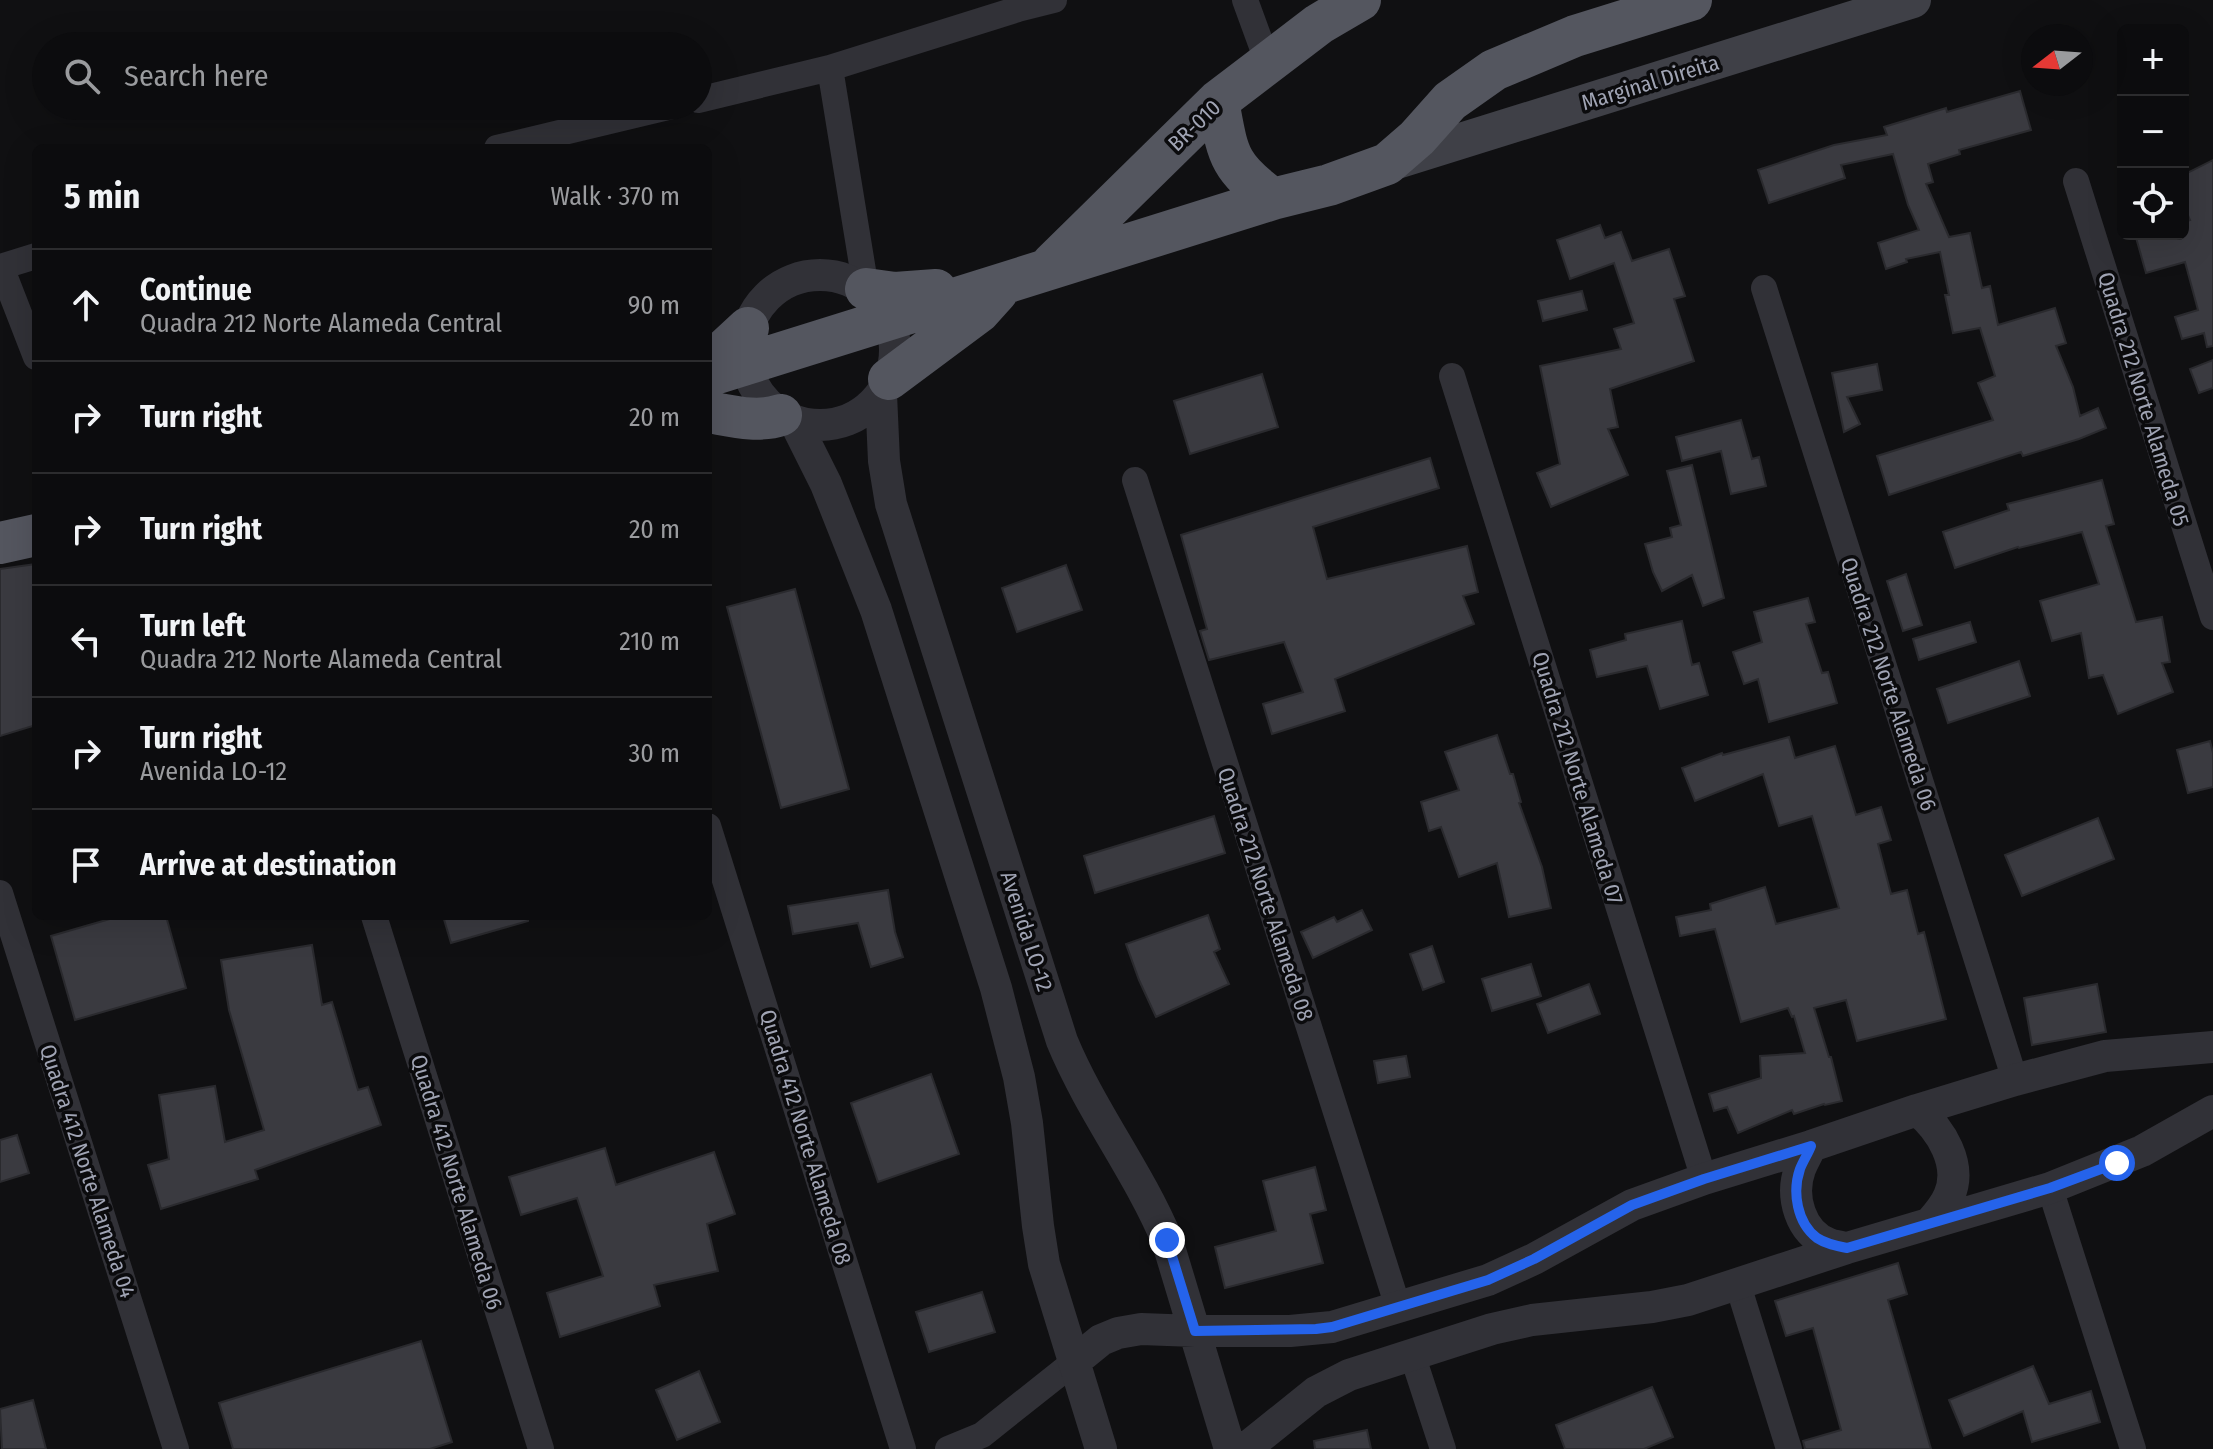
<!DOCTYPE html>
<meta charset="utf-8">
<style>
:root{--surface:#0c0c0e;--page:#1a1a1c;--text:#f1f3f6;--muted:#9a9b9e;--line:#2c2c2e}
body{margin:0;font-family:"Fira Sans Condensed",sans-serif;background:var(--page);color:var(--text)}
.controls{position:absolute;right:24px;top:24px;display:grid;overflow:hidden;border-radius:12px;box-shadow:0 8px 32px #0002}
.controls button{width:72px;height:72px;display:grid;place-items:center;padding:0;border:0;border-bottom:2px solid var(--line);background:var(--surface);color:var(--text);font:40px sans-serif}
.compass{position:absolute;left:2021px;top:24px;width:72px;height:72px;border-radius:50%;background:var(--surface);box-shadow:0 8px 32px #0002;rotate:253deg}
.stop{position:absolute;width:24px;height:24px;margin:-18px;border:6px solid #2563eb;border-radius:50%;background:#fff}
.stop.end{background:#2563eb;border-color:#fff;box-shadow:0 2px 8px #0008}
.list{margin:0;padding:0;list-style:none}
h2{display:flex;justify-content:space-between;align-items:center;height:104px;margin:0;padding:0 32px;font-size:34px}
h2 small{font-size:26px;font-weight:400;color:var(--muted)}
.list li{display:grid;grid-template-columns:52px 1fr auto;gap:24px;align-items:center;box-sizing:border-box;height:112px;padding:0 32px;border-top:2px solid var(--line)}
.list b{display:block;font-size:30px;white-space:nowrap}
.list p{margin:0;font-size:26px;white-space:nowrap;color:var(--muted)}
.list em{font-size:26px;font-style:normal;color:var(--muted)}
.icon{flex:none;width:44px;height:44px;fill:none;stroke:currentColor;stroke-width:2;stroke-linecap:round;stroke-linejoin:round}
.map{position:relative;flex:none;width:2213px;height:1449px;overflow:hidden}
.search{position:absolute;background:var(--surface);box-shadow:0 8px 32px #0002;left:32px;top:32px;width:680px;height:88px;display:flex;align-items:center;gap:20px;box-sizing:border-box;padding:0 28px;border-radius:44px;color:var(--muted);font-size:30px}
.panel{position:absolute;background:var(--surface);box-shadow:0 8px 32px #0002;left:32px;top:144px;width:680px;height:776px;border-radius:12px}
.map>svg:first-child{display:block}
.building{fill:#3a3a40;stroke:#2a2a2e;stroke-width:2}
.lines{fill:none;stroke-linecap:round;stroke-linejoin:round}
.minor{stroke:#313137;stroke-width:26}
.tertiary{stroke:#313137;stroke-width:32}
.secondary{stroke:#3f4047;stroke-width:36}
.trunk{stroke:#54565f;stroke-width:42}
.route{stroke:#2563eb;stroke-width:10}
.labels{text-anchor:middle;stroke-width:7;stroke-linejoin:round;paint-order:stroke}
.street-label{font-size:22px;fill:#a0a4b4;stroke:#0b0b0d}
</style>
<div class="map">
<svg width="2213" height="1449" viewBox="0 0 2213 1449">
<rect width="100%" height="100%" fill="#101012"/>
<path class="building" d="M2020,91L2031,130L1959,150L1960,154L1928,164L1933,182L1926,184L1949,237L1970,233L1982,288L1990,286L1998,325L2055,308L2066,343L2056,346L2073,387L2080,416L2098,408L2106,428L2079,439L2023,456L2021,452L1889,495L1877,456L1993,420L1978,383L1995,376L1980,328L1953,333L1945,295H1949L1940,252L1906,259L1907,262L1886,269L1878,243L1919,230L1908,205L1893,154L1841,165L1845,178L1769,203L1758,170L1834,145L1887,135L1884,127L1946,108L1947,112Z
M2213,160V346L2207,347L2204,333L2182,339L2175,317L2198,310L2185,262L2146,273L2135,234H2183V222L2190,220L2183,204V175Z
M1600,225L1605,238L1621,232L1632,261L1669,249L1685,296L1674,299L1694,361L1610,389L1618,427L1608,429L1628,475L1551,507L1537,473L1560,464L1540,366L1621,349L1614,329L1634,323L1614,263L1570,279L1557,240Z
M1582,291L1587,310L1543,321L1538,301Z
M2213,360V388L2199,393L2190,369Z
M1877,364L1882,390L1847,397L1860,424L1844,432L1832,373Z
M1262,374L1278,427L1190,454L1174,401Z
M1741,420L1752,459L1759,457L1766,486L1731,494L1721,451L1682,461L1676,437Z
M1430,458L1439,488L1313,527L1327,579L1467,546L1478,592L1463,596L1474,624L1335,679L1345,711L1272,734L1263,704L1303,692L1284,642L1209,660L1200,631L1207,629L1181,535Z
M1692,465L1724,598L1703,606L1692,575L1662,591L1653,572L1645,544L1672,537L1670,528L1681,525L1667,471Z
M2102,480L2114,524L2106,526L2136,622L2162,617L2170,662L2162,663L2173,692L2118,714L2103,675L2089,678L2081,633L2052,641L2040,601L2099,584L2082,532L2019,548L2018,547L1955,568L1943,532L2009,510L2007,504Z
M36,564V725L0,736V569Z
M1066,565L1082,610L1017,632L1002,588Z
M1906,574L1922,625L1903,631L1887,581Z
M795,589L849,789L781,808L727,607Z
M1808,598L1815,622L1806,624L1822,673L1828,672L1837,703L1769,722L1758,679L1744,684L1733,652L1762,642L1754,612Z
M1682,621L1692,665L1699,663L1708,695L1660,709L1647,666L1597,677L1590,650L1626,640L1625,634Z
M1970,622L1976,642L1919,660L1913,639Z
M2019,661L2030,696L1948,723L1937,689Z
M1497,735L1510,774H1513L1521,802L1519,803L1542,867L1551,908L1509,917L1497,863L1459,877L1441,827L1429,831L1421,802L1459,790L1445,752Z
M1789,737L1795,758L1835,746L1856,815L1881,807L1891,840L1878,844L1891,894L1907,890L1918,934L1924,932L1946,1019L1857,1041L1846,1000L1814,1008L1829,1057H1831L1842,1101L1825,1105L1824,1104L1794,1114L1792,1110L1738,1133L1727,1107L1714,1111L1709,1094L1761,1078L1760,1056L1805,1053L1794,1016L1792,1017L1788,1008L1741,1022L1715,929L1680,936L1676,917L1711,910L1710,904L1765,887L1776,924L1839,908L1812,816L1779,826L1763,774L1695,801L1682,768L1722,753L1723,755Z
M2210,741L2213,753V787L2188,793L2177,750Z
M1214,816L1225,853L1095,893L1084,856Z
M2098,818L2114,859L2022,896L2005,855Z
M888,890L895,932L903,957L871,967L858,923L793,934L788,906Z
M1362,910L1372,930L1313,958L1301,932L1334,917L1337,922Z
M1208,915L1220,949L1214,952L1229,984L1156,1017L1139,980L1126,944Z
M120,916H166L186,988L75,1020L51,936Z
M443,916H528V921L451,943Z
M312,945L322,1005L332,1002L358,1090L368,1087L381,1125L255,1170L258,1179L161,1209L148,1165L169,1159L159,1095L215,1086L225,1142L264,1130L229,1010L221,960Z
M1432,946L1444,982L1423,990L1410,954Z
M1531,964L1541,996L1492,1011L1482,979Z
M1589,984L1600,1014L1548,1033L1537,1004Z
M2097,984L2106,1032L2032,1045L2024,998Z
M1406,1056L1410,1077L1378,1083L1374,1061Z
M931,1074L959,1154L878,1182L851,1103Z
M17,1135L29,1173L0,1182V1140Z
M605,1148L616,1185L714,1152L735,1214L707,1224L718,1271L654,1285L660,1306L560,1337L547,1293L603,1276L577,1198L521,1215L509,1177Z
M1315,1167L1326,1210L1310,1214L1323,1263L1225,1288L1215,1247L1276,1231L1263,1181Z
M1898,1263L1907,1294L1888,1300L1931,1449H1805L1803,1441L1841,1430L1813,1328L1786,1336L1775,1301Z
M982,1292L995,1332L929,1352L916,1312Z
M421,1341L452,1442L430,1449H233L219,1403Z
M2033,1366L2049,1404L2091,1391L2100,1422L2032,1442L2023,1411L1964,1436L1949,1400Z
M699,1371L720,1422L677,1440L656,1390Z
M1652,1387L1673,1437L1644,1449H1565L1556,1425Z
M33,1400L46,1449H2L0,1409Z
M1367,1430L1371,1449H1315L1314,1441Z"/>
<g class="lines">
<path class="minor" d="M1245,0L1268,63
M830,68L866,289
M698,100L830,68L1018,9L1054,0
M497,148L672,106
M2076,181L2213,617
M0,267L36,256
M1,267L36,357
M1764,288L2015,1080
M1452,376L1704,1179
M1135,480L1398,1307
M708,826L903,1449
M0,893L176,1449
M374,916L541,1449
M2050,1188L2133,1449
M1738,1285L1789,1449
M1412,1354L1443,1449
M948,1449L982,1435L1074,1362"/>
<path class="tertiary" d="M745 350a75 75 0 1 1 150 0a75 75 0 1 1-150 0Z
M881,394L884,461L891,504L1062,1041C1091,1111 1138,1171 1167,1240L1230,1449
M795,422L826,484L876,610L996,988L1019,1077L1027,1123L1038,1226L1044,1264L1101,1449
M1917,1110C1941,1129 1963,1165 1949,1196C1945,1206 1937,1215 1930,1223
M1811,1146C1808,1153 1803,1161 1800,1169C1790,1196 1800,1233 1829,1244C1834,1246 1841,1247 1847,1248
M1074,1362L1101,1340L1118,1333L1141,1329L1195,1331H1290L1332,1327L1488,1280L1534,1259L1632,1205L1704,1179L1811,1146L1917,1110L2015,1080L2105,1056L2213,1047
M1245,1449L1316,1392L1349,1375L1492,1329L1532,1320L1652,1307L1688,1300L1847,1248L2050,1188L2142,1151L2213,1111"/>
<path class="secondary" d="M1387,164L1913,0"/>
<path class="trunk" d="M1218,101C1228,154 1227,166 1273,199
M1052,264L1218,101L1319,24L1360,0
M866,289L895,293L936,290
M708,365L748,328
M708,376L1273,199L1329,185L1387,164L1417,138L1450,101L1494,70L1575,36L1691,0
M889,379L979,312L997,292
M708,412C732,416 757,423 781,415
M0,543L36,535"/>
</g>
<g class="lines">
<path class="route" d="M1167,1240L1195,1331L1316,1329L1332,1327L1488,1280L1534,1259L1632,1205L1704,1179L1811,1146C1808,1154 1803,1161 1800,1169C1792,1192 1797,1223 1817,1238C1826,1244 1836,1246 1847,1248L2050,1188L2117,1163"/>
</g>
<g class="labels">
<g class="street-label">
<text transform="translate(1650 82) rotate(-17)" y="8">Marginal Direita</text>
<text transform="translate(1194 125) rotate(-44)" y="8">BR-010</text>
<text transform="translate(2144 399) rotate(73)" y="8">Quadra 212 Norte Alameda 05</text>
<text transform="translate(1889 684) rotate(72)" y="8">Quadra 212 Norte Alameda 06</text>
<text transform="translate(1578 778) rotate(73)" y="8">Quadra 212 Norte Alameda 07</text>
<text transform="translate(1266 894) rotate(72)" y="8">Quadra 212 Norte Alameda 08</text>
<text transform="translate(1027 931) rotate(72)" y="8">Avenida LO-12</text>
<text transform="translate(806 1137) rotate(73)" y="8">Quadra 412 Norte Alameda 08</text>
<text transform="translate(88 1171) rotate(72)" y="8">Quadra 412 Norte Alameda 04</text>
<text transform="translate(457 1182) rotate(73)" y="8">Quadra 412 Norte Alameda 06</text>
</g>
</g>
</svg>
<div class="controls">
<button>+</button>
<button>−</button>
<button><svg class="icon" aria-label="locate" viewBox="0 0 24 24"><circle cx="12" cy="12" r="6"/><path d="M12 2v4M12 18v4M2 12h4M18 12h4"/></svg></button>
</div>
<svg class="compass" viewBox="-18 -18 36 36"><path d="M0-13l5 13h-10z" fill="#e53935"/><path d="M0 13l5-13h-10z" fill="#9a9b9e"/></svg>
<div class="stop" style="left:2117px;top:1163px"></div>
<div class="stop end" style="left:1167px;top:1240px"></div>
<div class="search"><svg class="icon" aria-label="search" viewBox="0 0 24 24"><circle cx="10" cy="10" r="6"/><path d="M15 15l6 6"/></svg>Search here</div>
<section class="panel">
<h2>5 min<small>Walk · 370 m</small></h2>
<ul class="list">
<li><svg class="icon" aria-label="ahead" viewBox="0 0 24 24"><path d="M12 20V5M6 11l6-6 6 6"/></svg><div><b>Continue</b><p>Quadra 212 Norte Alameda Central</p></div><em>90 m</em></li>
<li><svg class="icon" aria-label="right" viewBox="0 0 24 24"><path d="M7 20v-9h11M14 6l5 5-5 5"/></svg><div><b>Turn right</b></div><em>20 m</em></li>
<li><svg class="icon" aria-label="right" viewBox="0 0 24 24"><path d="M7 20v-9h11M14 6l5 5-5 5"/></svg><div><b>Turn right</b></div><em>20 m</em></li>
<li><svg class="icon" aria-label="left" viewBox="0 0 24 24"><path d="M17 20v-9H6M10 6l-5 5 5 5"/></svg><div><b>Turn left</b><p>Quadra 212 Norte Alameda Central</p></div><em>210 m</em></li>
<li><svg class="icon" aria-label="right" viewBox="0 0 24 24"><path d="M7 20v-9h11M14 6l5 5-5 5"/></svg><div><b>Turn right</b><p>Avenida LO-12</p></div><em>30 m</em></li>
<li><svg class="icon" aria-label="arrive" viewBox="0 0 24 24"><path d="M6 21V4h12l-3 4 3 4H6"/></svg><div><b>Arrive at destination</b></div></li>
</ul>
</section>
</div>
